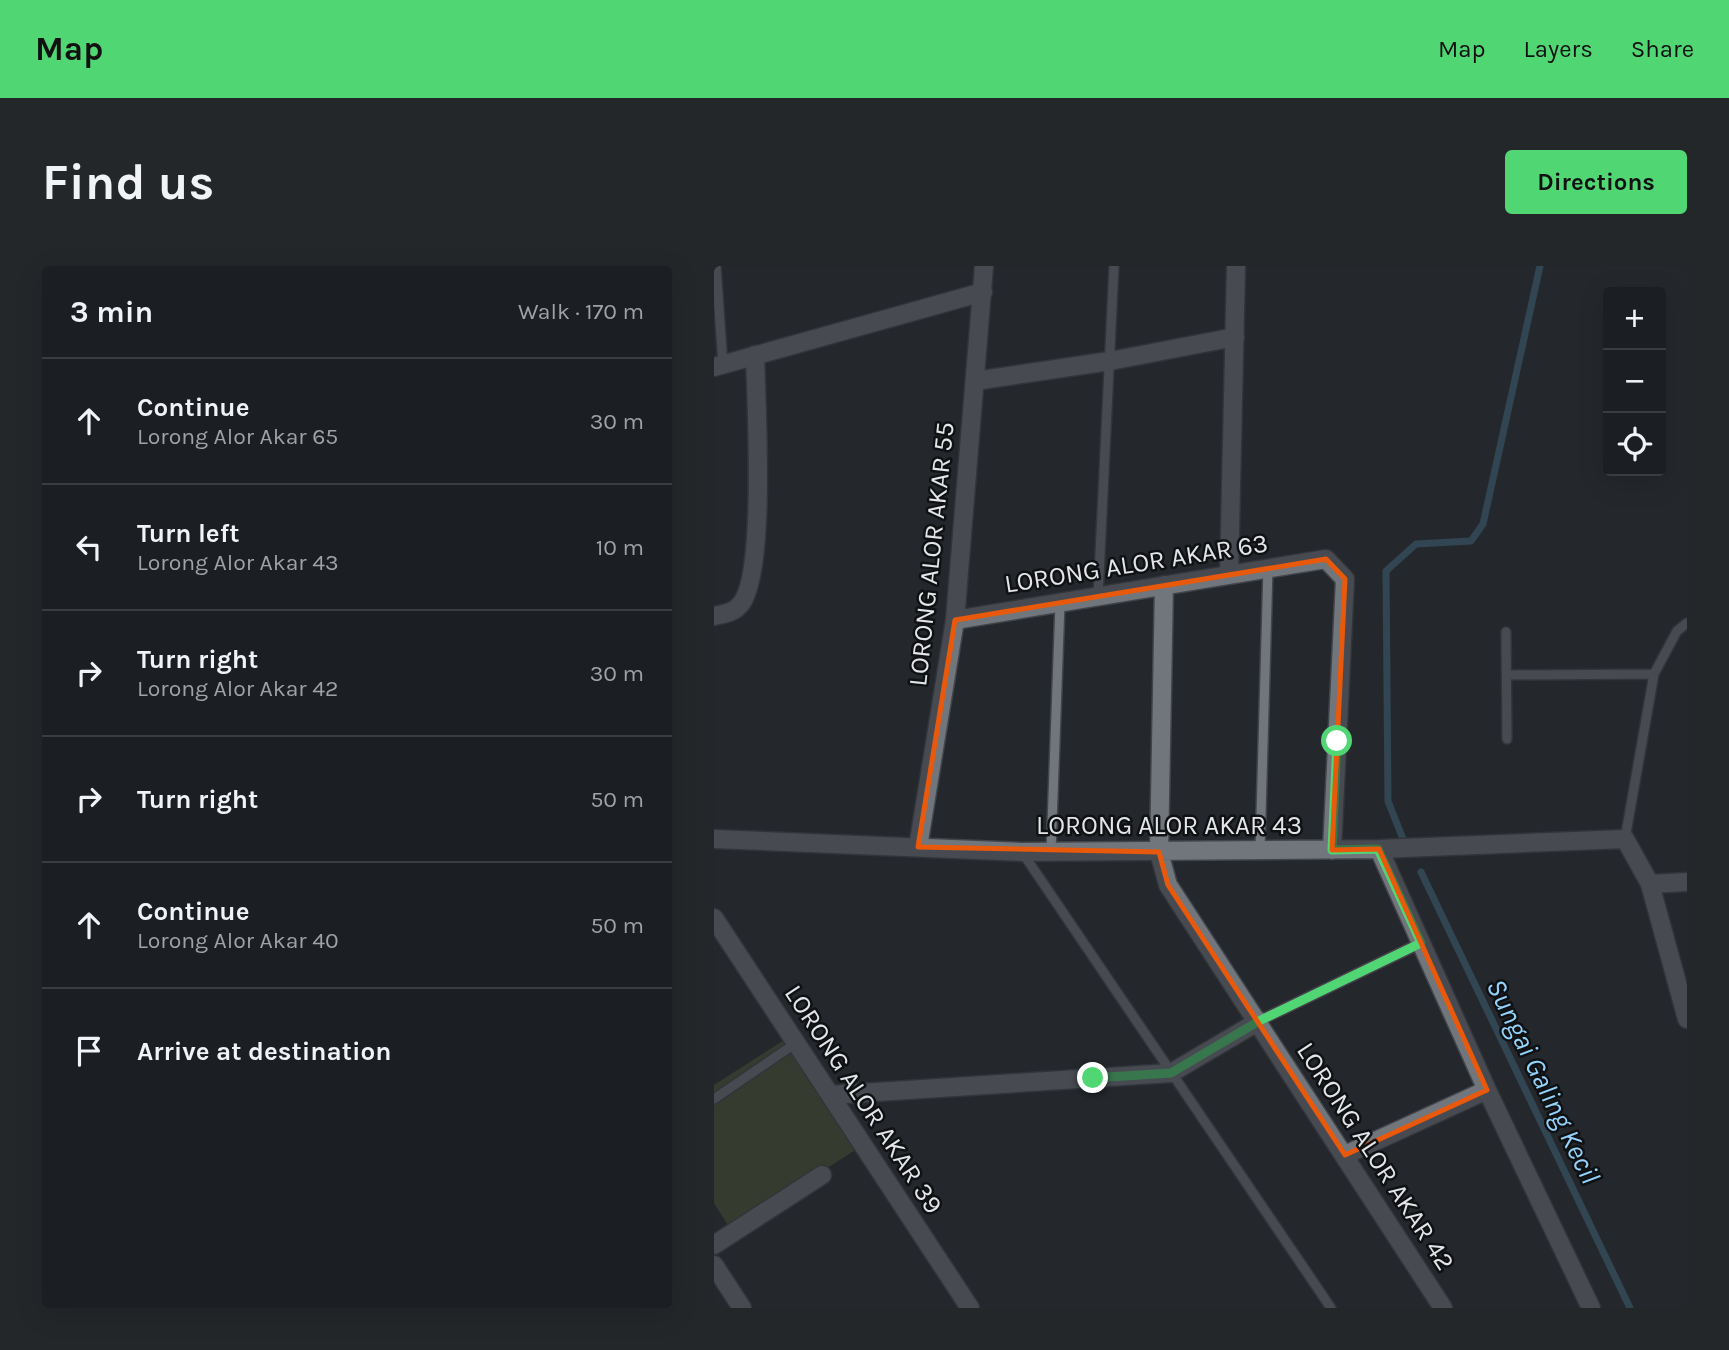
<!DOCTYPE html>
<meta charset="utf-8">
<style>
:root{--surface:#1b1e22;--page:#24272a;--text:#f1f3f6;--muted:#a0a2a5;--line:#393c40;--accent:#51d674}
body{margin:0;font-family:Karla,sans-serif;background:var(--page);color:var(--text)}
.controls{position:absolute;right:21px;top:21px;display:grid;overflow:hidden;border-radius:7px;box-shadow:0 7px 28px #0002}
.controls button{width:63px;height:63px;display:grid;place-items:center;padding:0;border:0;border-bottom:2px solid var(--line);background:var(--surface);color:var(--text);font:35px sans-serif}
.stop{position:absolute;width:21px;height:21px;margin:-16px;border:5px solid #51d674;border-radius:50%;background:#fff}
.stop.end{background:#51d674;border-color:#fff;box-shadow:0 2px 7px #0008}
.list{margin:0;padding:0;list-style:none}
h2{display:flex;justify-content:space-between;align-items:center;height:91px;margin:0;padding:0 28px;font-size:30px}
h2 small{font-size:23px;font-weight:400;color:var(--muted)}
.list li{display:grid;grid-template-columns:46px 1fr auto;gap:21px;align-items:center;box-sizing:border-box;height:126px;padding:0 28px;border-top:2px solid var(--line)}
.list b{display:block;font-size:26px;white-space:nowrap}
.list p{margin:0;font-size:23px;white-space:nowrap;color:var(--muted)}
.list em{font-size:23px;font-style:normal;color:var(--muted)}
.icon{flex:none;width:38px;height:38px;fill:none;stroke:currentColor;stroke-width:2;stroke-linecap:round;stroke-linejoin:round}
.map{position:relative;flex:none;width:973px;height:1042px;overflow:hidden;border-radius:7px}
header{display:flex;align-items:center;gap:42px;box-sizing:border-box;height:98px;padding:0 35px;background:var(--accent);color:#111}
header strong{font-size:33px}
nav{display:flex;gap:38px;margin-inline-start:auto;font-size:24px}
.intro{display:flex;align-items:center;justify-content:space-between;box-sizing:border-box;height:168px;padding:0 42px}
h1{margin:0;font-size:49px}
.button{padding:18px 32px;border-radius:7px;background:var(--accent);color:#111;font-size:24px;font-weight:700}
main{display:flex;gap:42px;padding:0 42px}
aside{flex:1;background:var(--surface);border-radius:7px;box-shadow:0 7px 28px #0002}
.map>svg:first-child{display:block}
.green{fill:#4d5234}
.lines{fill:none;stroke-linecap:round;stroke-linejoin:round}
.stream{stroke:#446880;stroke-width:7}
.lane-casing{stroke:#414449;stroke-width:12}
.street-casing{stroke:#414449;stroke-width:21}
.lane{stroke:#71767c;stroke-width:9}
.street{stroke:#71767c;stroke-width:18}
.route{stroke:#51d674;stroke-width:9}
.marked{fill:none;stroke:#e8590c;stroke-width:5;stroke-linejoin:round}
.labels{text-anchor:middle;stroke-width:5;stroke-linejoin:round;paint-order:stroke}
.street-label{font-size:26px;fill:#e3e5e9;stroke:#0f1113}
.water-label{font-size:28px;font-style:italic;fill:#94d3fc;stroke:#0f1113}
</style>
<header>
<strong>Map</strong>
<nav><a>Map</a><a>Layers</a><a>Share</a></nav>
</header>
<div class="intro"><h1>Find us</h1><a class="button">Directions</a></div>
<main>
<aside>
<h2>3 min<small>Walk · 170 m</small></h2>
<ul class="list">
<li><svg class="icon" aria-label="ahead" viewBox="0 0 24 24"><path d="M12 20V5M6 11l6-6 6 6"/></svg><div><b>Continue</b><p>Lorong Alor Akar 65</p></div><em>30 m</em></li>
<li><svg class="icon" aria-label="left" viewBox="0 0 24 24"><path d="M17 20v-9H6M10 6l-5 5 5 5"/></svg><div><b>Turn left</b><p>Lorong Alor Akar 43</p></div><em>10 m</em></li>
<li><svg class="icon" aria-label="right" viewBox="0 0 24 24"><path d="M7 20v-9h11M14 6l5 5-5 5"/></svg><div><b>Turn right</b><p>Lorong Alor Akar 42</p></div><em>30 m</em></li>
<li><svg class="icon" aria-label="right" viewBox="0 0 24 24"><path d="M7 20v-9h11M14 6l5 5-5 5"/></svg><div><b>Turn right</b></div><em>50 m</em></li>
<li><svg class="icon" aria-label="ahead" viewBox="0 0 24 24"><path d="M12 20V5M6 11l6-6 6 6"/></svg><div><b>Continue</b><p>Lorong Alor Akar 40</p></div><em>50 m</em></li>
<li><svg class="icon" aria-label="arrive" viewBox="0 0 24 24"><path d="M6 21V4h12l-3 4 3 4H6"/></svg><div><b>Arrive at destination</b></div></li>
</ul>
</aside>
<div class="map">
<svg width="973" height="1042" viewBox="0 0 973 1042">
<rect width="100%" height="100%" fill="#24282d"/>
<path class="green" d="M72,773L143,883L17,964L0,937V819Z"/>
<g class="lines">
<path class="stream" d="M689,573L674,535L672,305L702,278L757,275L769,258L826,0
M707,606L916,1042"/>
<g class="lane-casing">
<path id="lane" d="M2,0L9,99
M384,330L400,0
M792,366L793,473
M793,409L940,408
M911,573L940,408L963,365L973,357
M546,584L554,302
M308,586L617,1042
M337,586L346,337
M545,755L707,677
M0,833L82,777"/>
</g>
<g class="street-casing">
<path id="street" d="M0,101L269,26
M261,115L396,95L521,71
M515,309L522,0
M450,319L445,586L454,619L729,1042
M0,350C8,348 19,347 25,340C53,314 42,134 41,89
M241,354L612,293L631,313L618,584
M0,573L308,586L665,583L911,573L936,618L973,753
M204,581L241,354L270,0
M665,583L773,824L877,1042
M936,618L973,616
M0,652L256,1042
M116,829L457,807L545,755
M631,889L773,824
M0,979L108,909
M0,999L28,1042"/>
</g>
<use href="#lane" class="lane"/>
<use href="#street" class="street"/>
</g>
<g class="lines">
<path class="route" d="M379,812L457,807L545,755L707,677L664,583L618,584L623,475"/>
</g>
<path d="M0 0H973V1042H0ZM612,293L631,313L618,584L665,583L773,824L631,889L454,619L445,586L204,581L241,354Z" fill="#24282d" fill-opacity=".55" fill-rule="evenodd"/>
<path class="marked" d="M612,293L631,313L618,584L665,583L773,824L631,889L454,619L445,586L204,581L241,354Z"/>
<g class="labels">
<g class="street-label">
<text transform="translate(217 288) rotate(-84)" y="9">LORONG ALOR AKAR 55</text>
<text transform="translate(422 297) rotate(-9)" y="9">LORONG ALOR AKAR 63</text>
<text x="455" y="568">LORONG ALOR AKAR 43</text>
<text transform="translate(150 833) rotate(57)" y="9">LORONG ALOR AKAR 39</text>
<text transform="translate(662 890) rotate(57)" y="9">LORONG ALOR AKAR 42</text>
</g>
<g class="water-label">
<text transform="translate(830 815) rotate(64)" y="10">Sungai Galing Kecil</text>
</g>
</g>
</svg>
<div class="controls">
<button>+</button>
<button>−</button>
<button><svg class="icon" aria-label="locate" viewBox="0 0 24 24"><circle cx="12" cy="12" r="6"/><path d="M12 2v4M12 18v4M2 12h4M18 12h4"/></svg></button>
</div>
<div class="stop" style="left:623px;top:475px"></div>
<div class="stop end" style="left:379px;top:812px"></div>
</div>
</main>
